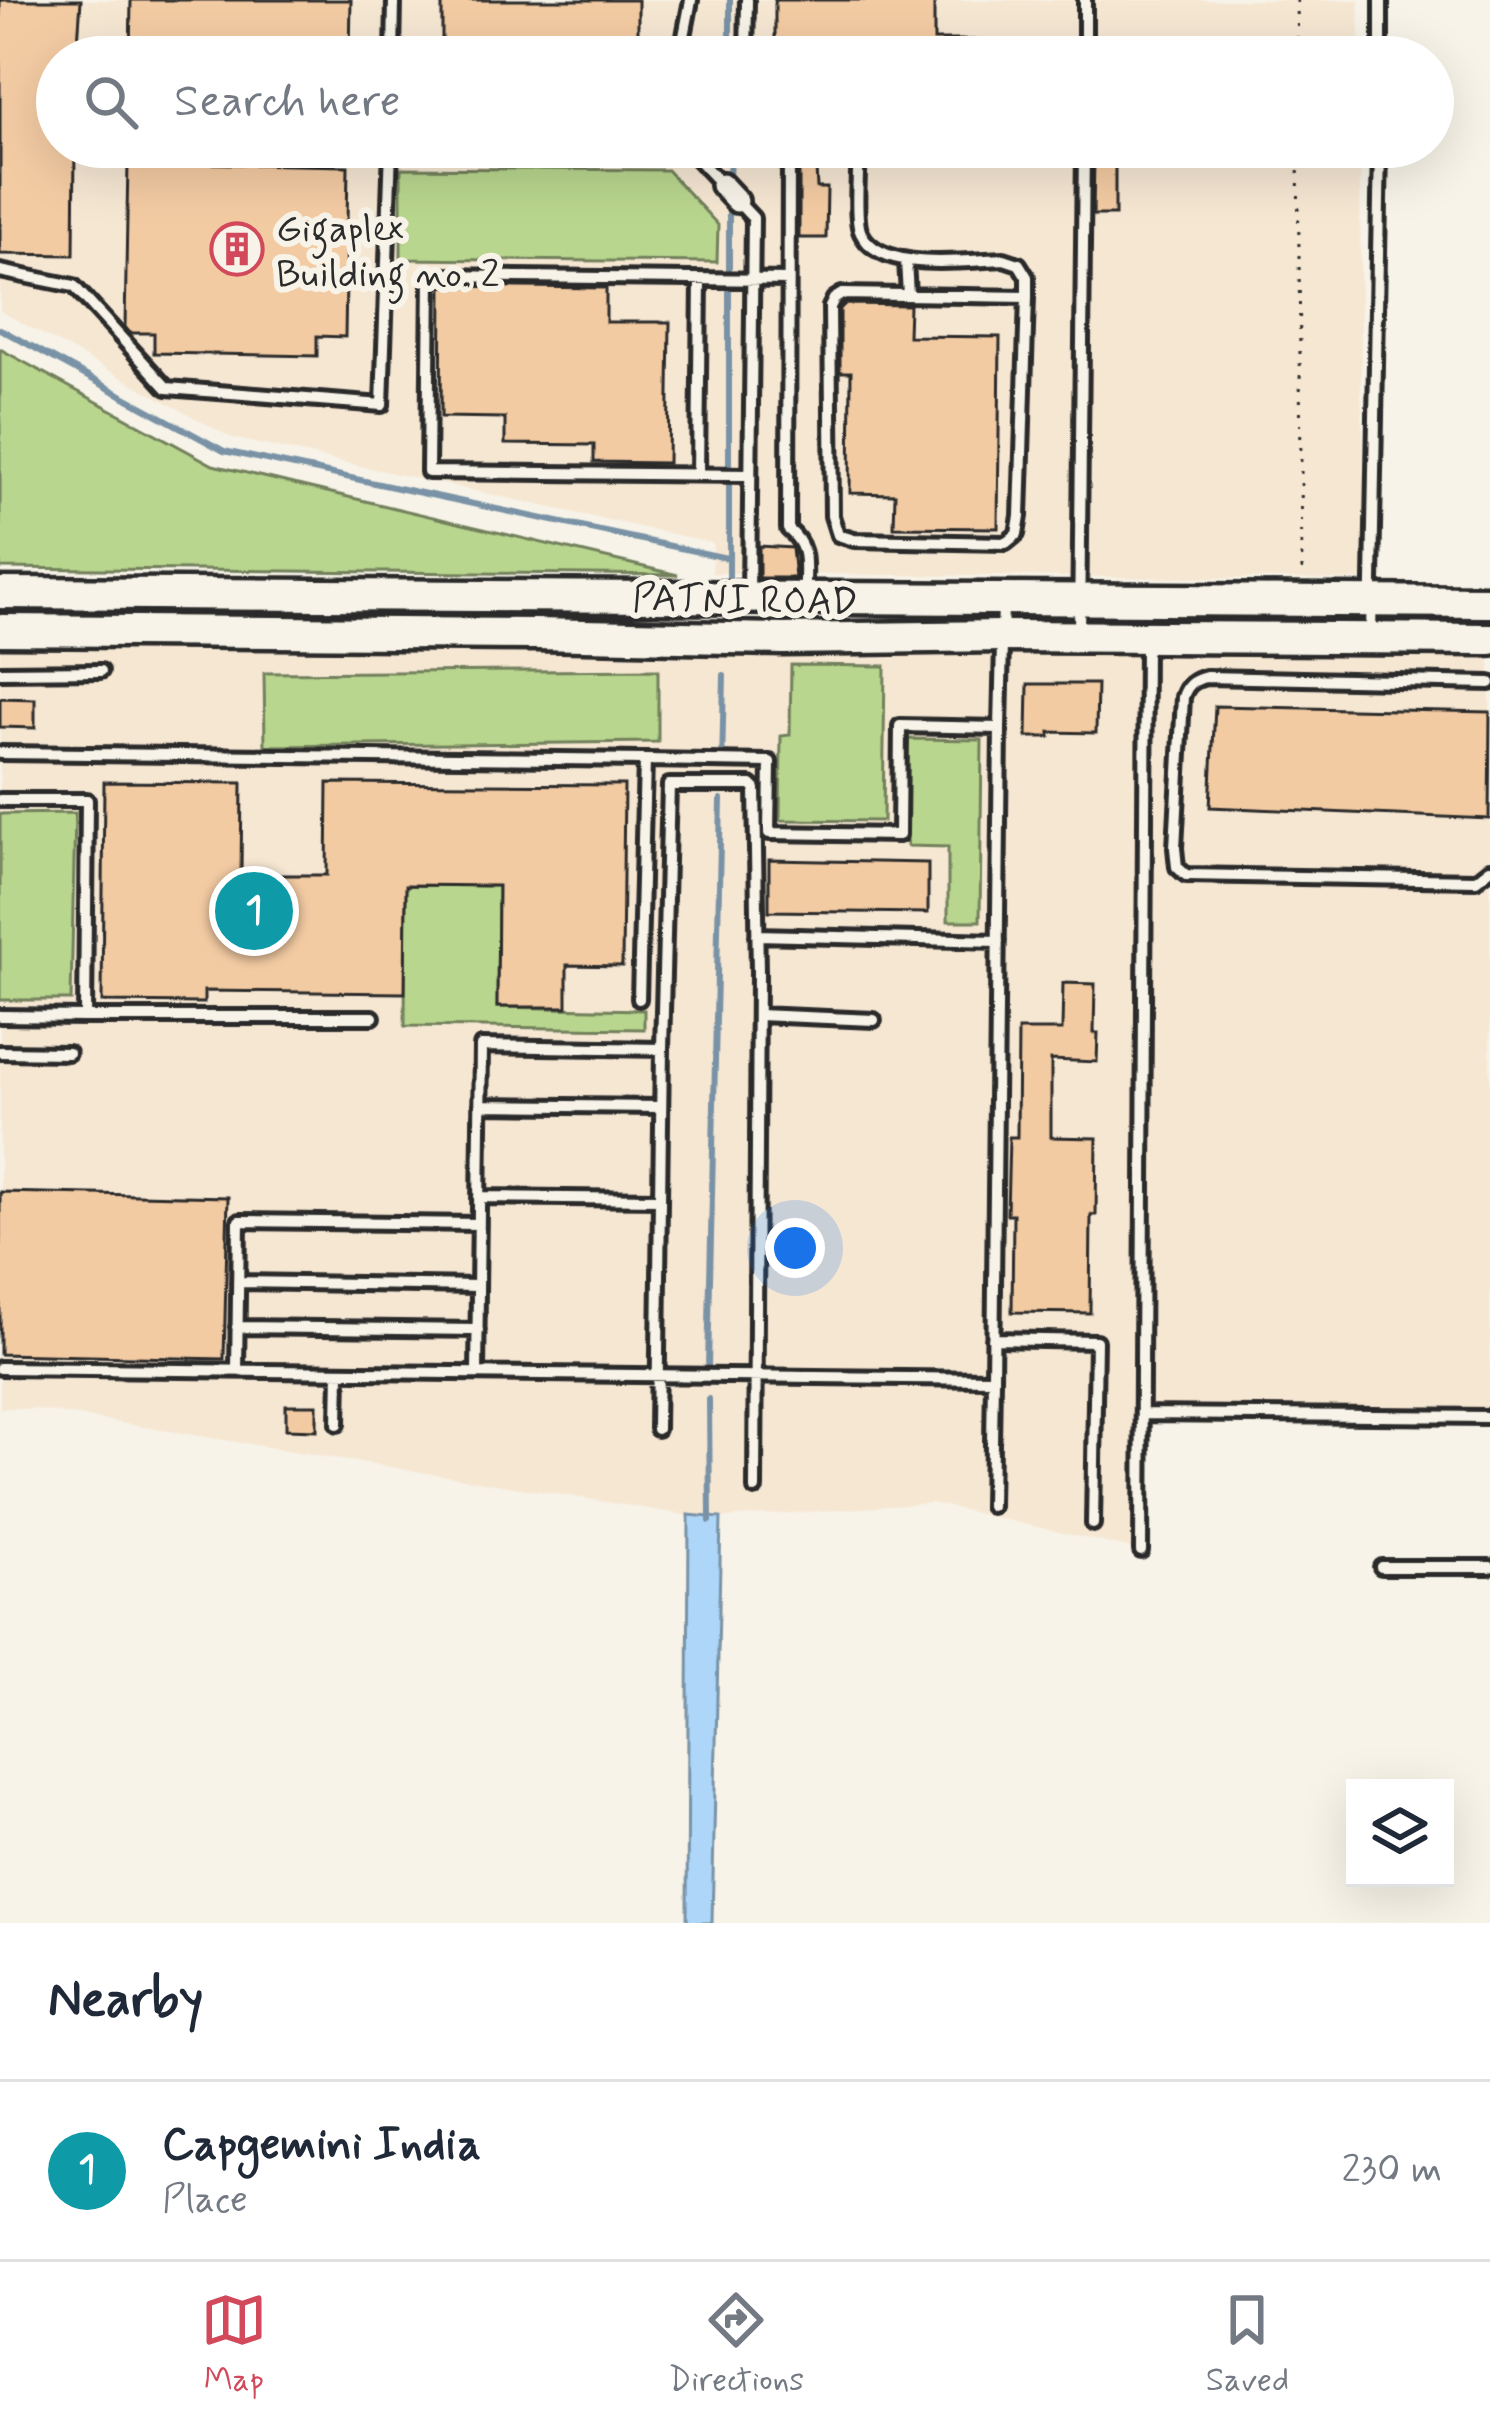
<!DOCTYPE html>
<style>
:root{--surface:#fff;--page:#f6f6f7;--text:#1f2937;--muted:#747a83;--line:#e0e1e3;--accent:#d1495b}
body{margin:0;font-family:Mynerve,sans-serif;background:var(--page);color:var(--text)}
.controls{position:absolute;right:36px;bottom:36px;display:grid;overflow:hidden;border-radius:0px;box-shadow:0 12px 48px #0002}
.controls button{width:108px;height:108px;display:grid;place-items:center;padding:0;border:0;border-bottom:3px solid var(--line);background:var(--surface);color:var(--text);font:60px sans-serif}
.you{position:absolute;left:795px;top:1248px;width:42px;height:42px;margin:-30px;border:9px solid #fff;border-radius:50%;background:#1a73e8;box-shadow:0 0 0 18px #1a73e833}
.badge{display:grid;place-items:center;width:78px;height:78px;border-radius:50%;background:var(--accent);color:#fff;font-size:39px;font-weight:700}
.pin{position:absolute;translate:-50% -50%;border:6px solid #fff;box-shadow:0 3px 12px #0006}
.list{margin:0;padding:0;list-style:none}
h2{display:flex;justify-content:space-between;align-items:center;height:156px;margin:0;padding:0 48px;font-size:51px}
h2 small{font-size:39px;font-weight:400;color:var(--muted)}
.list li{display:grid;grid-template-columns:78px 1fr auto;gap:36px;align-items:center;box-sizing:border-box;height:180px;padding:0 48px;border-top:3px solid var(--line)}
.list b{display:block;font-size:45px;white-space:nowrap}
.list p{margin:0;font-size:39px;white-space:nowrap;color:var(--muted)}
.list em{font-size:39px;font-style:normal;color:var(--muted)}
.icon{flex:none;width:66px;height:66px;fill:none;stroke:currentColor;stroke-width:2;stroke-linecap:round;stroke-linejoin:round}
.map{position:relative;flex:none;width:1490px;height:1923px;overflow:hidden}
.search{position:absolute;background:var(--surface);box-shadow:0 12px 48px #0002;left:36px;right:36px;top:36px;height:132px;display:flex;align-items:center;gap:30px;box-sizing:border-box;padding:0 42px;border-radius:66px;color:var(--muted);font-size:45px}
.sheet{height:336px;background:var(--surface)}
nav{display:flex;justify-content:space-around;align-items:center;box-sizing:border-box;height:168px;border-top:3px solid var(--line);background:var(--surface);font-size:33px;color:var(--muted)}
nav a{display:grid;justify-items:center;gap:6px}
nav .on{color:var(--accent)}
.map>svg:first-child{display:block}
.built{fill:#f6e7d3}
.green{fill:#b9d68e;stroke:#72805c;stroke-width:3}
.water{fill:#add6f8;stroke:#7992a6;stroke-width:3}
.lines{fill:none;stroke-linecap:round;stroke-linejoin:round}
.stream{stroke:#7992a6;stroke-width:6}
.building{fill:#f3cba3;stroke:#2b2b2b;stroke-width:3}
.service-casing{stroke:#2b2b2b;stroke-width:20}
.minor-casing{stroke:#2b2b2b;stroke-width:30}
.secondary-casing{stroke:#2b2b2b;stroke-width:39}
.path{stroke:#2b2b2b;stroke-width:3;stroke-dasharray:3 9;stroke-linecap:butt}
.service{stroke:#f7f3e8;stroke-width:10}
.minor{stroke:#f7f3e8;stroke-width:21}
.secondary{stroke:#f7f3e8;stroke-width:30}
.labels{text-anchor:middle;stroke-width:12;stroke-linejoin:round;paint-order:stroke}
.poi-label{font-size:39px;fill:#2b2b2b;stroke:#f7f3e8;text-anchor:start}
.street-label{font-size:39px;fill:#2b2b2b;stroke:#f7f3e8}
</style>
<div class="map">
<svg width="1490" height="1923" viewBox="0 0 1490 1923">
<rect width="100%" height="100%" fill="#f7f3e8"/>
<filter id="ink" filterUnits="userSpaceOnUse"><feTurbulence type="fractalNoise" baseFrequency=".00833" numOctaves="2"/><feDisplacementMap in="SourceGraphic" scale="24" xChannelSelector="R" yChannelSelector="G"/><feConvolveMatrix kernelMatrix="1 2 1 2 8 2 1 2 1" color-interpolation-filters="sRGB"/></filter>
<g filter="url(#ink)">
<path class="built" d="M0,0H1359L1360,57H57V147H1360L1361,383L1367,580L712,573L713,543L232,438L0,311Z
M0,648L1490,657V1417L1143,1414L1141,1551L932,1503L710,1519L34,1409L0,1408Z"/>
<path class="green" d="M401,168L667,170L718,225L717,262L401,259Z
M0,349L213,465L678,575L0,568Z
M791,665L885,666L883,821L780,820L781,736L790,735Z
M658,670V742L265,746L264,673Z
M908,739L982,740L980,921H948V847L907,846Z
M75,813L71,1000H0V814Z
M406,885L498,886L497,1007L644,1010V1029L405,1026Z"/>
<path class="water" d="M689,1515L721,1518L712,1923H687Z"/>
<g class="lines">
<path class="stream" d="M730,57V0
M729,185L730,147
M0,329L224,451L727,558
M729,579V205
M722,768L724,675
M708,1368L721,799
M709,1399L710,1521"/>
</g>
<path class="building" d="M0,0H81L77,57H57V147H75L74,255L0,254Z
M131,0H351L350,57H130Z
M442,0H638V57H442Z
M775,0H934V40H975V57H775Z
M799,147H815L817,188H827L826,238H799Z
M1094,160H1115V215H1093Z
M128,162L348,166L345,337L317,336V356L154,353V333H130L125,327Z
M442,286L606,288V322H670L668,463L594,462V445L505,444V418L441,417Z
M845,304L909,305L908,336L1000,337L998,528L894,527L895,494L850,493L851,372H840V309Z
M759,546L792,548L795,578H759Z
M1028,684H1097L1096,733L1050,732V737H1027Z
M0,698L35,699V728L0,727Z
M1215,706L1490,712L1489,819L1210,807Z
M104,782L242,783L241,875H327L328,783L624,785L622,966L567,965V1007H497L498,886L406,885L405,993L204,991V1003L102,1002Z
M769,860L928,863V913L769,911Z
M1063,983L1095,984L1094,1033H1098L1097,1062L1051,1060V1137L1097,1138L1096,1215H1091L1090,1313L1012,1312L1013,1214H1007L1009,1137H1017L1018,1030H1062Z
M0,1192L228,1197L224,1359L0,1354Z
M286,1405H317V1430L286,1429Z"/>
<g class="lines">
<g class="service-casing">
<path id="service" d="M393,57L394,0
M680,57L691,0
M746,57L747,0
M1085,57V0
M1381,57V0
M789,147L788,529C811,548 804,566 805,593
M859,147C859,165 854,220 861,233C881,274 966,260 1004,259L1019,264L1027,277V297L1020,516L1017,534L1006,543L854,540L838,535L832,516L830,307L834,299L842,294L1027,297
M737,201L753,218L749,593
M906,261L908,295
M0,271L74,286L167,388L382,405L391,147L689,150L722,185
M698,475L700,279
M750,475L428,472L430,276L788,280
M1371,635L1380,147
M1079,636L1084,147
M0,672L101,671
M1490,683L1206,677C1193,680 1187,685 1183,697L1175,848L1177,867L1186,875L1476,880L1490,869
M0,753L645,760L639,999
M645,760L770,762L769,833L899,835L900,726L1000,728L1003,601
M0,800H87L85,1017H373
M757,935L998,941
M758,1015L874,1020
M0,1016L85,1017
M662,1049L669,785H751L755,789L758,972L755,1489
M0,1052L68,1053
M480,1105L661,1107
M479,1197L660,1199
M238,1282L478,1286
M237,1327L478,1330
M993,1339L1096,1341L1093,1524
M0,1368L993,1379L1000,728
M237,1370L239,1221L479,1224
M477,1373L481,1046L662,1049L657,1429
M1142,1414L1490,1417
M338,1424L339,1372
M991,1506L993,1379
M1141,1551L1146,642
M1381,1567H1490"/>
</g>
<g class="minor-casing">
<path id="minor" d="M722,185L737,201"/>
</g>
<g class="secondary-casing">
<path id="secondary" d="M0,593L1490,602
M0,630L535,634L783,639L1003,636L1490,639"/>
</g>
<path class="path" d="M1297,0L1298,57
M1298,147L1302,575"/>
<use href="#service" class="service"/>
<use href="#minor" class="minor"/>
<use href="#secondary" class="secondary"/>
</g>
</g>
<defs>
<g id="building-ring" transform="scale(2.7)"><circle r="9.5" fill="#f7f3e8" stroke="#d1495b" stroke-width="1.5"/><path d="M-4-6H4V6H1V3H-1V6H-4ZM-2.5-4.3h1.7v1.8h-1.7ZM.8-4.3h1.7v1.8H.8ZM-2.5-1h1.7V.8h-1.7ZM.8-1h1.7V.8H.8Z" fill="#d1495b"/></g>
</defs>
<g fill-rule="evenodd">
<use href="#building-ring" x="237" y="249"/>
</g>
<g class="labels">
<g class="poi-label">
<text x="276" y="241">Gigaplex<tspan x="276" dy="45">Building no. 2</tspan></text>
</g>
<g class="street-label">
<text transform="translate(745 598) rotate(1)" y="14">PATNI ROAD</text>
</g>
</g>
</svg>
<div class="controls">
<button><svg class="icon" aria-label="layers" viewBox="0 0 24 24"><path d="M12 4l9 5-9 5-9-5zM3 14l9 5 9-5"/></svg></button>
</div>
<div class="you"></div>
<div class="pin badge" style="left:254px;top:911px;background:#0f9aa8">1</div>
<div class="search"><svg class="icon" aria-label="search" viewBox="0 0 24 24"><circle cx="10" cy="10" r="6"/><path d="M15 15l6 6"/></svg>Search here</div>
</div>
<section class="sheet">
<h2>Nearby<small></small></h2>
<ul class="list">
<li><span class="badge" style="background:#0f9aa8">1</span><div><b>Capgemini India</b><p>Place</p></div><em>230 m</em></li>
</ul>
</section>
<nav>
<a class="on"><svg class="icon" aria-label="map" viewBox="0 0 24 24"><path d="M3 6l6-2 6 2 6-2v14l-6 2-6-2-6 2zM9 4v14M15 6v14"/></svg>Map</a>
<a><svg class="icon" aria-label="directions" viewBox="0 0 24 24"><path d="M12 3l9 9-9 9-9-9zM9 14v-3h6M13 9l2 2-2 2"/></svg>Directions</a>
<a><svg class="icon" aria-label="saved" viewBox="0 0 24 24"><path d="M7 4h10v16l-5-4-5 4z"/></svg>Saved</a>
</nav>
